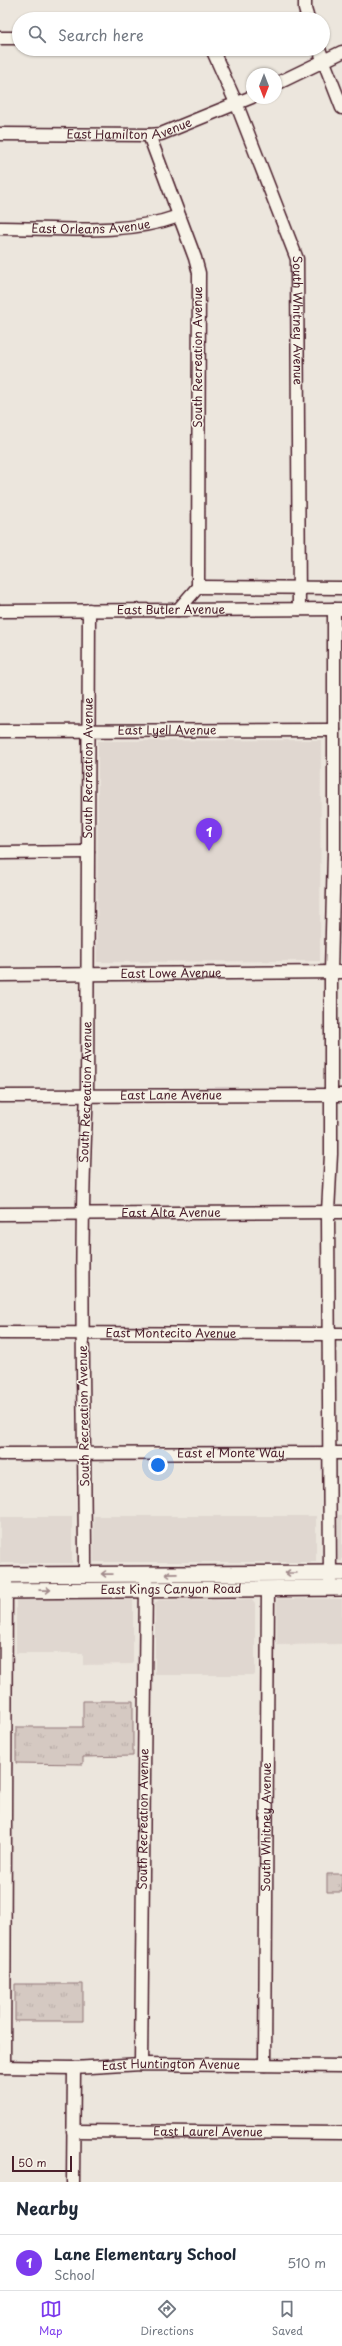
<!DOCTYPE html>
<style>
:root{--surface:#fff;--page:#f6f6f7;--text:#1f2937;--muted:#747a83;--line:#e0e1e3;--accent:#7c3aed}
body{margin:0;font-family:"Playpen Sans",sans-serif;background:var(--page);color:var(--text)}
.compass{position:absolute;left:246px;top:68px;width:36px;height:36px;border-radius:50%;background:var(--surface);box-shadow:0 1px 3px #0004;rotate:180deg}
.scale{position:absolute;left:12px;bottom:10px;width:60px;box-sizing:border-box;padding-left:4px;border:2px solid #4a1f2b;border-top:0;font-size:11px;line-height:14px;white-space:nowrap;color:#4a1f2b;-webkit-text-stroke:3px #f7f3e8;paint-order:stroke}
.you{position:absolute;left:158px;top:1465px;width:14px;height:14px;margin:-10px;border:3px solid #fff;border-radius:50%;background:#1a73e8;box-shadow:0 0 0 6px #1a73e833}
.badge{display:grid;place-items:center;width:26px;height:26px;border-radius:50%;background:var(--accent);color:#fff;font-size:13px;font-weight:700}
.pin{position:absolute;translate:-50% -33px;filter:drop-shadow(0 1px 2px #0008)}
.pin::after{content:'';position:absolute;top:21px;width:14px;height:12px;background:inherit;clip-path:polygon(0 0,100% 0,50% 100%)}
.list{margin:0;padding:0;list-style:none}
h2{display:flex;justify-content:space-between;align-items:center;height:52px;margin:0;padding:0 16px;font-size:17px}
h2 small{font-size:13px;font-weight:400;color:var(--muted)}
.list li{display:grid;grid-template-columns:26px 1fr auto;gap:12px;align-items:center;box-sizing:border-box;height:56px;padding:0 16px;border-top:1px solid var(--line)}
.list b{display:block;font-size:15px;white-space:nowrap}
.list p{margin:0;font-size:13px;white-space:nowrap;color:var(--muted)}
.list em{font-size:13px;font-style:normal;color:var(--muted)}
.icon{flex:none;width:22px;height:22px;fill:none;stroke:currentColor;stroke-width:2;stroke-linecap:round;stroke-linejoin:round}
.map{position:relative;flex:none;width:342px;height:2182px;overflow:hidden}
.search{position:absolute;background:var(--surface);box-shadow:0 1px 3px #0004;left:12px;right:12px;top:12px;height:44px;display:flex;align-items:center;gap:10px;box-sizing:border-box;padding:0 14px;border-radius:22px;color:var(--muted);font-size:15px}
.sheet{height:108px;background:var(--surface)}
nav{display:flex;justify-content:space-around;align-items:center;box-sizing:border-box;height:56px;border-top:1px solid var(--line);background:var(--surface);font-size:11px;color:var(--muted)}
nav a{display:grid;justify-items:center;gap:2px}
nav .on{color:var(--accent)}
.map>svg:first-child{display:block}
.built{fill:#e0d7d0}
.grass{fill:url(#grass-tufts);stroke:#907476}
.lines{fill:none;stroke-linecap:round;stroke-linejoin:round}
.minor-casing{stroke:#4a1f2b;stroke-width:15}
.major-casing{stroke:#4a1f2b;stroke-width:18}
.minor{stroke:#f7f3e8;stroke-width:12}
.major{stroke:#f7f3e8;stroke-width:15}
.oneway{stroke:#a0898a}
.labels{text-anchor:middle;stroke-width:3;stroke-linejoin:round;paint-order:stroke}
.street-label{font-size:12px;fill:#4a1f2b;stroke:#f7f3e8}
</style>
<div class="map">
<svg width="342" height="2182" viewBox="0 0 342 2182">
<defs>
<pattern id="grass-tufts" width="24" height="20" patternUnits="userSpaceOnUse"><rect width="24" height="20" fill="#d5c9c2"/><path d="M3 7l-1-3M5 7V3M7 7l1-3M15 17l-1-3M17 17v-4M19 17l1-3" fill="none" stroke="#b8aca7"/></pattern>
</defs>
<rect width="100%" height="100%" fill="#ece6dd"/>
<filter id="ink" filterUnits="userSpaceOnUse"><feTurbulence type="fractalNoise" baseFrequency=".025" numOctaves="2"/><feDisplacementMap in="SourceGraphic" scale="8" xChannelSelector="R" yChannelSelector="G"/><feConvolveMatrix kernelMatrix="1 2 1 2 8 2 1 2 1" color-interpolation-filters="sRGB"/></filter>
<g filter="url(#ink)">
<path class="built" d="M321,740L320,961L97,962L98,741Z
M338,1515H342V1561H338Z
M94,1516H316V1562H94Z
M0,1517H72V1563H0Z
M133,1599V1664L83,1665V1653H16V1600Z
M252,1599L255,1603V1675H155V1603L159,1600Z
M277,1599H342V1644L277,1645Z"/>
<path class="grass" d="M83,1701H133V1756L83,1757V1764L16,1763V1727H83Z
M327,1874H342V1892H327Z
M15,1984H83V2021H15Z"/>
<g class="lines">
<g class="minor-casing">
<g id="minor">
<path d="M305,0V9L308,19"/>
<path d="M0,38H19"/>
<path id="s1" d="M212,49L237,105L297,259L299,609"/>
<path d="M319,49L342,108"/>
<path d="M276,84L342,52"/>
<path id="s2" d="M0,134L149,135L161,134L252,97"/>
<path d="M149,135L195,258L199,273L198,587"/>
<path id="s3" d="M0,228C59,228 123,236 179,216"/>
<path d="M198,587L342,588"/>
<path d="M178,610L198,587"/>
<path id="s4" d="M0,611L342,609"/>
<path id="s5" d="M0,731L334,730"/>
<path d="M0,853L88,852"/>
<path id="s6" d="M0,975L342,972"/>
<path id="s7" d="M0,1096L342,1095"/>
<path id="s8" d="M0,1214L342,1212"/>
<path id="s9" d="M0,1333L342,1334"/>
<path id="s10" d="M0,1454L342,1453"/>
<path id="s11" d="M85,1574C85,1414 78,1255 87,1095L89,610"/>
<path d="M330,1580L328,1212L331,1154V972L334,852V609"/>
<path id="s12" d="M141,2064L146,1582"/>
<path id="s13" d="M265,2065L268,1588"/>
<path id="s14" d="M0,2067L74,2068L141,2064L342,2066"/>
<path d="M4,2067L6,1574"/>
<path id="s15" d="M73,2131L342,2133"/>
<path d="M73,2182L74,2068"/>
</g>
</g>
<g class="major-casing">
<g id="major">
<path d="M0,1575L342,1573"/>
<path id="s16" d="M0,1591L342,1588"/>
</g>
</g>
<use href="#minor" class="minor"/>
<use href="#major" class="major"/>
</g>
<defs><path id="oneway-shaft" d="M-6 0H5M1.5-3L5.5 0L1.5 3" fill="none" stroke-width="1.6" stroke-linecap="round" stroke-linejoin="round"/></defs>
<g class="oneway">
<use href="#oneway-shaft" transform="translate(291 1573) rotate(180)"/>
<use href="#oneway-shaft" transform="translate(107 1574) rotate(-179)"/>
<use href="#oneway-shaft" transform="translate(171 1574) rotate(179)"/>
<use href="#oneway-shaft" transform="translate(45 1590) rotate(-1)"/>
</g>
</g>
<g class="labels">
<g class="street-label">
<text dy="4" stroke="none"><textPath href="#s2" startOffset="130">East Hamilton Avenue</textPath></text>
<text dy="4" stroke="none"><textPath href="#s3" startOffset="91">East Orleans Avenue</textPath></text>
<text dy="4" stroke="none"><textPath href="#s1" startOffset="288">South Whitney Avenue</textPath></text>
<text transform="translate(198 357) rotate(-90)" y="4">South Recreation Avenue</text>
<text dy="4" stroke="none"><textPath href="#s4" startOffset="171">East Butler Avenue</textPath></text>
<text dy="4" stroke="none"><textPath href="#s5" startOffset="167">East Lyell Avenue</textPath></text>
<text dy="4" stroke="none"><textPath href="#s11" startOffset="806">South Recreation Avenue</textPath></text>
<text dy="4" stroke="none"><textPath href="#s6" startOffset="171">East Lowe Avenue</textPath></text>
<text dy="4" stroke="none"><textPath href="#s11" startOffset="482">South Recreation Avenue</textPath></text>
<text dy="4" stroke="none"><textPath href="#s7" startOffset="171">East Lane Avenue</textPath></text>
<text dy="4" stroke="none"><textPath href="#s8" startOffset="171">East Alta Avenue</textPath></text>
<text dy="4" stroke="none"><textPath href="#s9" startOffset="171">East Montecito Avenue</textPath></text>
<text transform="translate(84 1416) rotate(-91)" y="4">South Recreation Avenue</text>
<text dy="4" stroke="none"><textPath href="#s10" startOffset="231">East el Monte Way</textPath></text>
<text dy="4" stroke="none"><textPath href="#s16" startOffset="171">East Kings Canyon Road</textPath></text>
<text dy="4" stroke="none"><textPath href="#s12" startOffset="245">South Recreation Avenue</textPath></text>
<text dy="4" stroke="none"><textPath href="#s13" startOffset="238">South Whitney Avenue</textPath></text>
<text dy="4" stroke="none"><textPath href="#s14" startOffset="171">East Huntington Avenue</textPath></text>
<text dy="4" stroke="none"><textPath href="#s15" startOffset="135">East Laurel Avenue</textPath></text>
</g>
</g>
</svg>
<svg class="compass" viewBox="-18 -18 36 36"><path d="M0-13l5 13h-10z" fill="#e53935"/><path d="M0 13l5-13h-10z" fill="#747a83"/></svg>
<div class="scale">50 m</div>
<div class="you"></div>
<div class="pin badge" style="left:209px;top:851px">1</div>
<div class="search"><svg class="icon" aria-label="search" viewBox="0 0 24 24"><circle cx="10" cy="10" r="6"/><path d="M15 15l6 6"/></svg>Search here</div>
</div>
<section class="sheet">
<h2>Nearby<small></small></h2>
<ul class="list">
<li><span class="badge">1</span><div><b>Lane Elementary School</b><p>School</p></div><em>510 m</em></li>
</ul>
</section>
<nav>
<a class="on"><svg class="icon" aria-label="map" viewBox="0 0 24 24"><path d="M3 6l6-2 6 2 6-2v14l-6 2-6-2-6 2zM9 4v14M15 6v14"/></svg>Map</a>
<a><svg class="icon" aria-label="directions" viewBox="0 0 24 24"><path d="M12 3l9 9-9 9-9-9zM9 14v-3h6M13 9l2 2-2 2"/></svg>Directions</a>
<a><svg class="icon" aria-label="saved" viewBox="0 0 24 24"><path d="M7 4h10v16l-5-4-5 4z"/></svg>Saved</a>
</nav>
